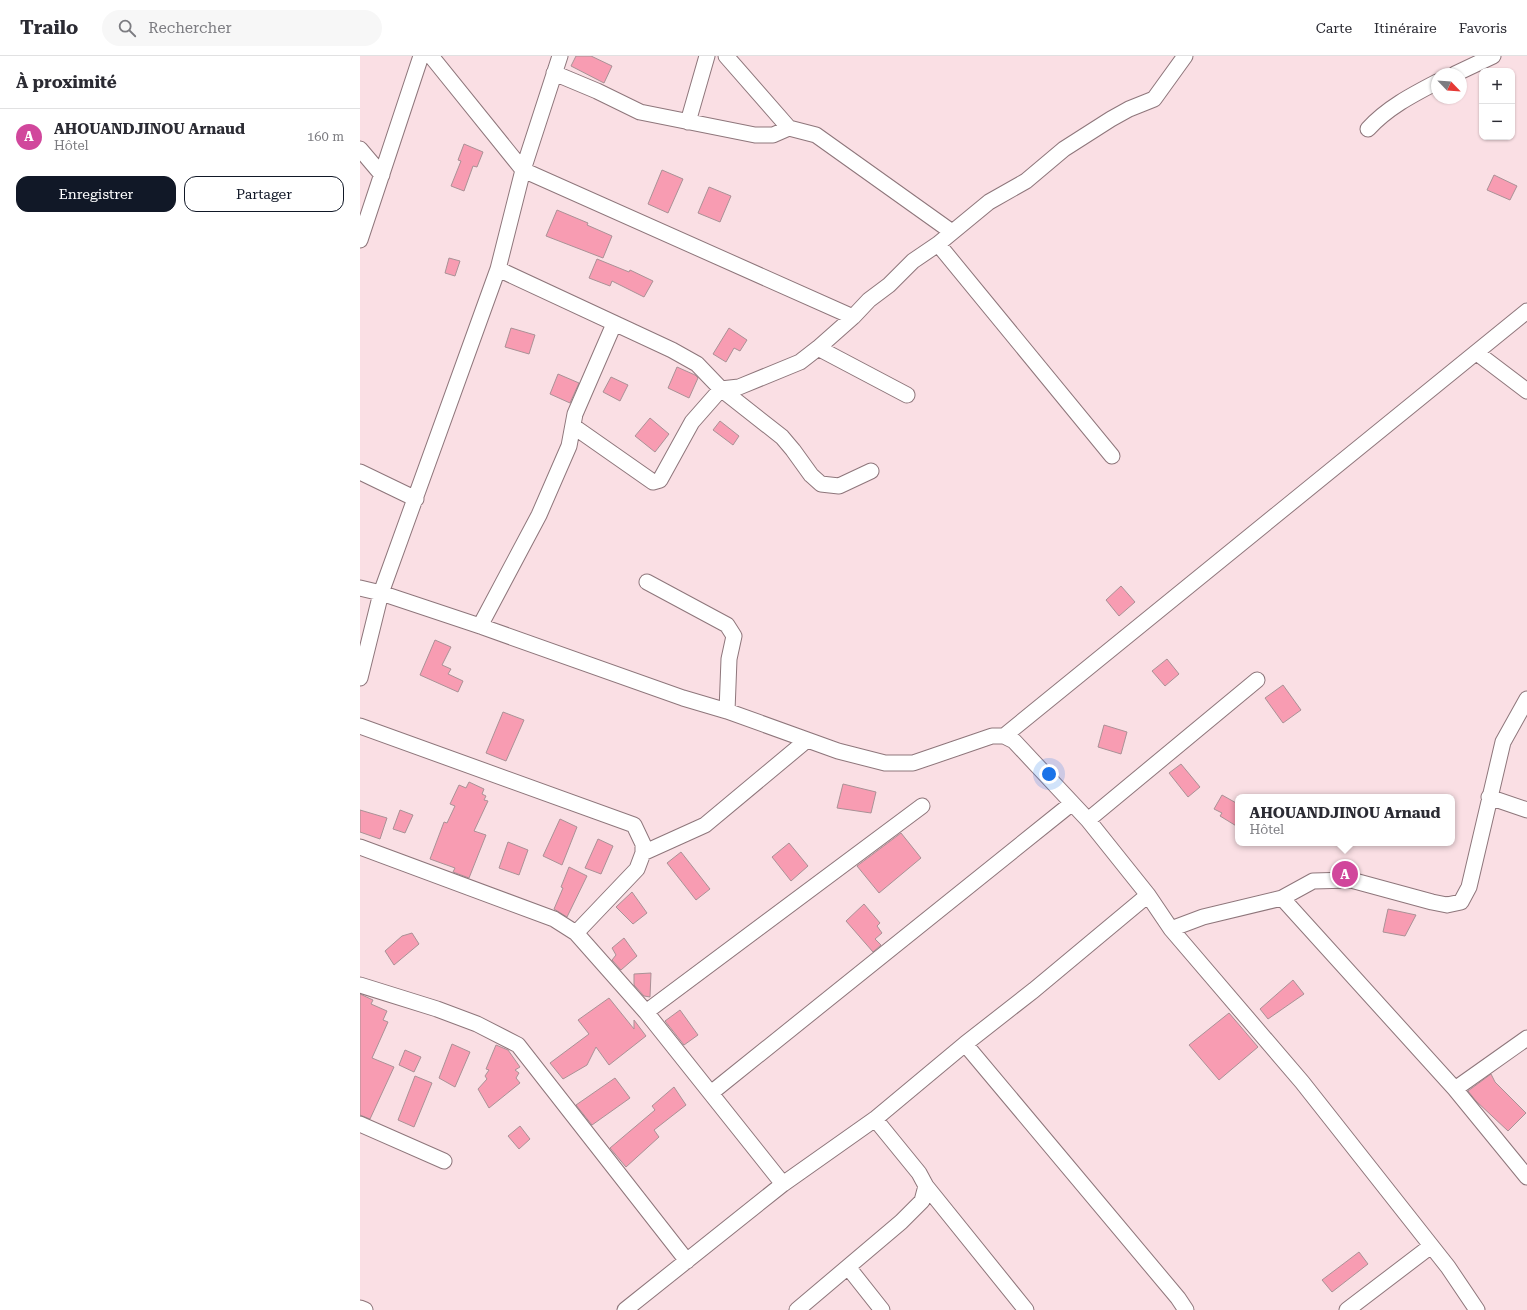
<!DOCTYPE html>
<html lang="fr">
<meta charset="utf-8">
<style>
:root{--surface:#fff;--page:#f7f7f7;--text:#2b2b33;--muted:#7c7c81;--line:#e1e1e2;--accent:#111827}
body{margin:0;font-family:"Roboto Serif",serif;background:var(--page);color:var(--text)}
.controls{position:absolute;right:12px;top:12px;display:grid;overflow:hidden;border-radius:8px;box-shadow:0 1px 3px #0004}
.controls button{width:36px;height:36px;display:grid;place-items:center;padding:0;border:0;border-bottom:1px solid var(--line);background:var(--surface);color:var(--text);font:20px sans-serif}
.compass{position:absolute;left:1071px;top:12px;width:36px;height:36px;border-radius:50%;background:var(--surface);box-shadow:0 1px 3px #0004;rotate:115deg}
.you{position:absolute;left:689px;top:718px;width:14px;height:14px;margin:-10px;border:3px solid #fff;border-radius:50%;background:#1a73e8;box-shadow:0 0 0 6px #1a73e833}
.badge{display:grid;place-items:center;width:26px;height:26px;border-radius:50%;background:var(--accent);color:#fff;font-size:13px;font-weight:700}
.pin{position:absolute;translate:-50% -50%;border:2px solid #fff;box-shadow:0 1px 4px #0006}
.popup{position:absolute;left:875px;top:738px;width:220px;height:52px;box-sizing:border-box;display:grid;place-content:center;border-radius:8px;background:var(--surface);filter:drop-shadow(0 1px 3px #0005);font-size:13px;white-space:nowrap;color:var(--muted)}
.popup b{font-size:15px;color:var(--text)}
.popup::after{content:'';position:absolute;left:50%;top:100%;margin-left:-8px;border:8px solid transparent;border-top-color:var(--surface)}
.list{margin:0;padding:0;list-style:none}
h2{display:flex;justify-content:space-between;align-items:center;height:52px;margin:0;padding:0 16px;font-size:17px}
h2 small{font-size:13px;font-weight:400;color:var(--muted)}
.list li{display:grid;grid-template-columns:26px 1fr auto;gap:12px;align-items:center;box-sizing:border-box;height:56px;padding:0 16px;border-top:1px solid var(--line)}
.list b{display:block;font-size:15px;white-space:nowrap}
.list p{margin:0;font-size:13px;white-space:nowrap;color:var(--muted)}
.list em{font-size:13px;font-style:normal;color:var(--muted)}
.actions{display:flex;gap:8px;padding:12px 16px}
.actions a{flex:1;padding:9px 0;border:1px solid var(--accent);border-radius:12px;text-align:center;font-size:14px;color:var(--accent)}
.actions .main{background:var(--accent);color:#fff}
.icon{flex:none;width:22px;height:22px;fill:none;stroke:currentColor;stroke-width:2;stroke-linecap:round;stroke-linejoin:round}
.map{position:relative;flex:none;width:1167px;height:1254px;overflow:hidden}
header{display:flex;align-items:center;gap:24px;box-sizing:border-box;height:56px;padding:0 20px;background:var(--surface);border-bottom:1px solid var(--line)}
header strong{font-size:19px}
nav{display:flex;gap:22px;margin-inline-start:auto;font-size:14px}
.search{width:280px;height:36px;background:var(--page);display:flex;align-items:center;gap:10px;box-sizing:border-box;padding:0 14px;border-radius:22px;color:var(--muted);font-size:15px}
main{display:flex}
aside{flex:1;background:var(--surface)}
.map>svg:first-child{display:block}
.building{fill:#f89cb2;stroke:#aa9196}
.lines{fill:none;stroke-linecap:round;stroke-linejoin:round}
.minor-casing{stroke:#8e767b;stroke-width:17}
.minor{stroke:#fff;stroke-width:15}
</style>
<header>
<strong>Trailo</strong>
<div class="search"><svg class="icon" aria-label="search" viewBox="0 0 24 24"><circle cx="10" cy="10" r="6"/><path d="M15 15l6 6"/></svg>Rechercher</div>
<nav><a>Carte</a><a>Itinéraire</a><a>Favoris</a></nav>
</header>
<main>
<aside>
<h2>À proximité<small></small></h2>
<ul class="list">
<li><span class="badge" style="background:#d1479c">A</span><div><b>AHOUANDJINOU Arnaud</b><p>Hôtel</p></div><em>160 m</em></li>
</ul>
<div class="actions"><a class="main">Enregistrer</a><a>Partager</a></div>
</aside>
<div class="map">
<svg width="1167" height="1254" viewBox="0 0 1167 1254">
<rect width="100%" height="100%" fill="#fadfe4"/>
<path class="building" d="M216,0H231L252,10L244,27L211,10Z
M104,88L123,96L117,111L113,110L104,135L91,130L101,105L98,104Z
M302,114L323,123L308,157L288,148Z
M1134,119L1157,130L1150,144L1127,134Z
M349,131L371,140L360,166L338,157Z
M197,154L228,167L227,169L252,180L243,202L186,180Z
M89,202L100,205L95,220L85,217Z
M237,203L269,216L270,214L293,225L284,241L252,225L250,230L229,222Z
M151,272L175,279L169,298L145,291Z
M369,272L387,284L380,295L374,292L366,306L353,298Z
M317,311L335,319L338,322L329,342L308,332Z
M198,318L219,327L210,347L190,338Z
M251,321L268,329L260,345L243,336Z
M290,362L309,378L295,396L275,380Z
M360,365L379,380L373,389L353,374Z
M761,530L775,546L759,560L746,544Z
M75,584L91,591L82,609L91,613L88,618L103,625L98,636L60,619Z
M807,603L819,618L805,630L792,615Z
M923,629L941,654L923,667L905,642Z
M143,656L164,664L146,705L126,697Z
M744,669L767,676L761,698L738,691Z
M821,708L840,731L828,741L809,717Z
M109,726L124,733L122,738L126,740L124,744L128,745L114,775L126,779L109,822L93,816L95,812L70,803L84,766L87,767L95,750L90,748L99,729L106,732Z
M483,728L516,736L511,757L477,752Z
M862,739L878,748V771L860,760L862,757L854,753Z
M0,754L27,762L20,783L0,776Z
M40,754L53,759L45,777L33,773Z
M200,763L217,771L202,809L183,800Z
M541,777L561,802L519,837L497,810Z
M238,783L253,790L241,818L225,812Z
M148,786L168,794L159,819L139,812Z
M429,787L448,810L431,825L412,801Z
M321,796L350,833L336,844L307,807Z
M209,811L227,820L207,861L194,853L203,832L201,831Z
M272,836L287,857L273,868L256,851Z
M504,848L520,867L517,870L522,877L515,883L521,889L513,896L486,865Z
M1028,853L1056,859L1045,880L1023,876Z
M52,877L59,888L34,909L25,895L42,880Z
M264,882L277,900L261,914L252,904L256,899L252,892Z
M291,917L290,941L284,940L274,929V918Z
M933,924L944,938L908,963L900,953Z
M0,938L13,944L11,948L27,955L23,964L28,966L12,1002L34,1011L10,1063L0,1059Z
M249,942L274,973V964L286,980L249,1009L236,991L227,1009L203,1023L190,1007L229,978L218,964Z
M320,954L338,979L324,989L305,965Z
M869,957L898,991L859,1024L829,989Z
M92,988L110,996L95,1031L79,1022Z
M136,989L148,994L160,1011L155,1014L159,1017L156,1022L160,1027L129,1052L118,1033L127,1023L125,1020L129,1014L126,1013Z
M45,994L61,1001L54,1016L39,1009Z
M1131,1018L1135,1026L1166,1057L1148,1075L1116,1045L1108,1035Z
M55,1020L72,1027L54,1071L38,1064Z
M255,1022L270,1042L232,1069L216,1049Z
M314,1031L326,1049L294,1074L299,1081L266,1111L250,1092L295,1054L292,1050Z
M160,1070L170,1083L159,1093L148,1080Z
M999,1196L1008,1208L972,1236L962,1224Z"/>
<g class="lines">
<g class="minor-casing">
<path id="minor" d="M71,0L163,114L493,261
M366,0L429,72
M194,17L237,35L280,56L395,79H413L429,72L456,79L592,176
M1095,18L1133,0
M328,66L347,0
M1008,73C1027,52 1052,39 1077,26
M0,93L22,119
M0,184L61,0
M578,188L752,400
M138,213L312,294L337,308L361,333L379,331L440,306L458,292L493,261L509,244L529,229L553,205L578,188L629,146L666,125L704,93L751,63L769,53L794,43L825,0
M458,292L547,339
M1117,297L1167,335
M213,370L293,426L300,424L332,366L361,333L422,381L433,394L451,419L461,428L479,430L511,415
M0,416L56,443
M287,526L367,569L374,580L369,603L367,655
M0,532L21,537L120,570L323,642L367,655L478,695L525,707H553L632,680H644L654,685L728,764L788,839L811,873L843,861L922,842L953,825L991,824L1072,846L1087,849L1101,846L1109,831L1143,686L1167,643
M120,570L179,459L209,390L215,358L254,268
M0,622L21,537L138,213L163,114L200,0
M0,670L274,769L283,788V797L277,813L216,877
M644,680L1167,255
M1129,741L1167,754
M728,764L897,624
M0,791L194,863L216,877L286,956L423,1128
M283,797L345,769L447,684
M922,842L1095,1033L1167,1121
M811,873L942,1026L1088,1211L1117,1254
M0,929L77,953L117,968L158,989L327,1205
M286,956L562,750
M605,988L818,1242L826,1254
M1095,1033L1167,982
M351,1037L711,748
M0,1068L84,1105
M566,1130L666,1254
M488,1211L522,1254
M0,1252L5,1254
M265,1254L423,1128L515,1063L605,988L674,934L788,839
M437,1254L541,1166L562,1145L566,1130L559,1117L515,1063
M987,1254L1071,1190"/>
</g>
<use href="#minor" class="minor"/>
</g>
</svg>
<div class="controls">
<button>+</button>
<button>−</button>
</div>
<svg class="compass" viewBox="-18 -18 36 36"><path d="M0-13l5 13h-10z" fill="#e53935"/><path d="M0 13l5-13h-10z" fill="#7c7c81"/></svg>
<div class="you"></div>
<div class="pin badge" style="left:985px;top:818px;background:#d1479c">A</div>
<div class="popup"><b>AHOUANDJINOU Arnaud</b>Hôtel</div>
</div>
</main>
